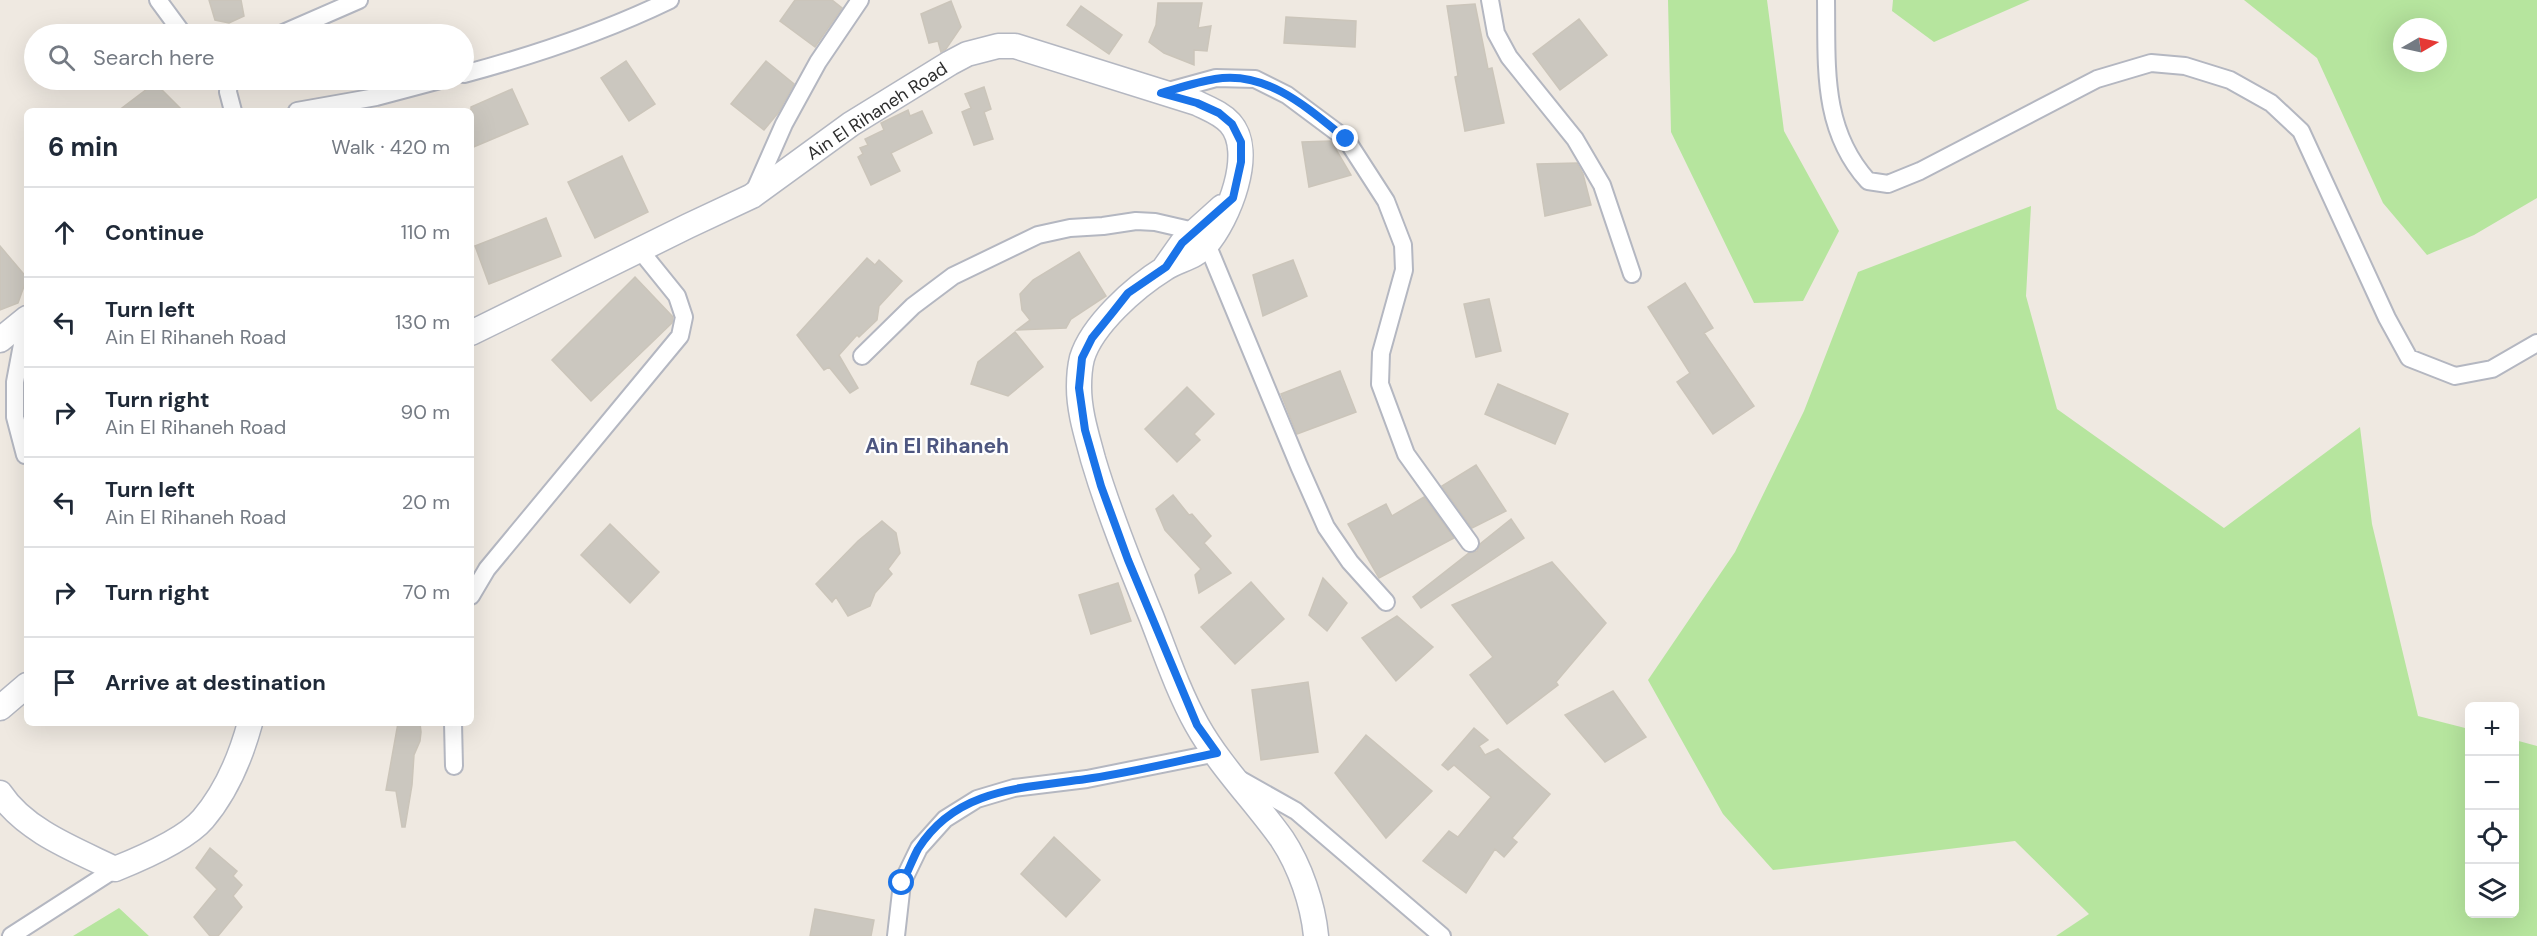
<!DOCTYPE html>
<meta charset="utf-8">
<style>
:root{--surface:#fff;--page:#f2f2f3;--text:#1f2937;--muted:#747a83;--line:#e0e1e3}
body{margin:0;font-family:"DM Sans",sans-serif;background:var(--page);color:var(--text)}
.controls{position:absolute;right:18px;bottom:18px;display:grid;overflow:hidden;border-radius:9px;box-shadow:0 6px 24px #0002}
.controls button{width:54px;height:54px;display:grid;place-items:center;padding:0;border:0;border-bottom:2px solid var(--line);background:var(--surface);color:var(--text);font:30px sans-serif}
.compass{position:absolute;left:2393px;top:18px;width:54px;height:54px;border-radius:50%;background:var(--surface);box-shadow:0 6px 24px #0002;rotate:81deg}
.stop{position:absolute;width:18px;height:18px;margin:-14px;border:4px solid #1a73e8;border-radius:50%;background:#fff}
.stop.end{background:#1a73e8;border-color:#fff;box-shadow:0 2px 6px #0008}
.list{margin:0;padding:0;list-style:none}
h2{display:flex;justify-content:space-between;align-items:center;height:78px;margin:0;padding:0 24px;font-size:26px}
h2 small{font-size:20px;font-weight:400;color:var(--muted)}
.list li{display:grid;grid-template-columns:39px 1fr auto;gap:18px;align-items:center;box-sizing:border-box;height:90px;padding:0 24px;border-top:2px solid var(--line)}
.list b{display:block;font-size:22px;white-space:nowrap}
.list p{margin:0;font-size:20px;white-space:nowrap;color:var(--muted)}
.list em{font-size:20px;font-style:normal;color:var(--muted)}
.icon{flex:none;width:33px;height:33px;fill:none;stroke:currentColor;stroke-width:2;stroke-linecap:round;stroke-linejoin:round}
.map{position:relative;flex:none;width:2537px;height:936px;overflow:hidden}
.search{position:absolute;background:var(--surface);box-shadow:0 6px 24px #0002;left:24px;top:24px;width:450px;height:66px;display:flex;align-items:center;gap:15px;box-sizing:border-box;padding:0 21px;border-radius:33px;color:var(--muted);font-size:22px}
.panel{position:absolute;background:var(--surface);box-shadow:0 6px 24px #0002;left:24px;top:108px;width:450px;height:618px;border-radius:9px}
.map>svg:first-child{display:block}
.green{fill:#b6e59e;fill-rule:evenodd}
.building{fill:#cbc7bf;stroke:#cbc5ba;stroke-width:1.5}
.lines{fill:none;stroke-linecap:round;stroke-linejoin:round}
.street-casing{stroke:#b4b7c1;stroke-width:20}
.secondary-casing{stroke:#b4b7c1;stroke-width:27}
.street{stroke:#fff;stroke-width:16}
.secondary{stroke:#fff;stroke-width:24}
.route{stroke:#1a73e8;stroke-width:8}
.labels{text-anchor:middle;stroke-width:4.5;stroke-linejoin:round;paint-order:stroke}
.street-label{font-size:18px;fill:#2e2e2e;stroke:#fff}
.quarter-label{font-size:21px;font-weight:bold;fill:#4d5680;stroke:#fff}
</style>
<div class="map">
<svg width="2537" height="936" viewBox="0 0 2537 936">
<rect width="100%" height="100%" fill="#efe9e1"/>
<path class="green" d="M1668,0H1767L1784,131L1839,231L1803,301L1754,303L1671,132Z
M1893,0H2030L1934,42L1892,11Z
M2244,0H2537V198L2474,235L2427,255L2383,203L2317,58ZM2402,27H2438V63H2402Z
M2031,206L2026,296L2057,409L2224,528L2360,427L2372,524L2418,716L2469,729L2470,914H2514L2515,740L2537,746V936H2056L2089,914L2015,841L1773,870L1723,814L1648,680L1735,552L1804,411L1858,272Z
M119,908L149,936H73Z"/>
<path class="building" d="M209,0H241L244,16L229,23L215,20Z
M795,0H832L842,8L815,47L780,21Z
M951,1L961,27L946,49L941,52L938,41L929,43L921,14Z
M1158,3H1202L1198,28L1211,26L1207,51L1194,50V65L1164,53L1149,42L1156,25Z
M1475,4L1488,69L1492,68L1504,123L1465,131L1455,77L1458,76L1447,6Z
M1081,6L1122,35L1109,54L1067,25Z
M1286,17L1356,21L1355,47L1284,43Z
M1579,19L1607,55L1560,90L1533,54Z
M626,61L655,104L629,121L601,78Z
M766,61L794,84L778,113L764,130L731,104Z
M155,83L183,111H118Z
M984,87L991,109L984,112L993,139L974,145L962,112L971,108L965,94Z
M512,89L528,124L471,148V107Z
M908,110L910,116L922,111L932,133L891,153L900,171L871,185L858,157L863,154L860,148L868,145L865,139L884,130L881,123Z
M1331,141L1351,175L1309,187L1302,142Z
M622,156L648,212L595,238L568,182Z
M1577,163L1583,174L1591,205L1545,216L1537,164Z
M546,218L561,256L489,284L475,246Z
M0,246L27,278L18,303L0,310Z
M1079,252L1106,296L1071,319L1066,328L1017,330L1030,320L1022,310L1020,294L1033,280Z
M867,258L875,265L879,260L902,281L879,306L877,320L859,337L857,335L839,355L858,388L850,393L829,367L824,370L797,335Z
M1293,260L1307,296L1263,316L1253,275Z
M635,277L673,317L672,323L591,401L552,360Z
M1685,283L1713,328L1704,333L1754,406L1713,434L1677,382L1690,373L1648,307Z
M1489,299L1501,351L1476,357L1464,304Z
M1015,332L1043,367L1008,396L971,384L978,362Z
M1340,371L1356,412L1297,434L1281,394Z
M1498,384L1568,414L1555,444L1485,414Z
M1187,387L1214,414L1194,434L1200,440L1177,462L1145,429Z
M1476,465L1506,511L1472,528L1442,486Z
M1173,495L1189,515L1192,514L1211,536L1204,543L1231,573L1199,593L1195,575L1201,569L1165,530L1156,509Z
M1424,497L1454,538L1379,578L1348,524L1386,504L1392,516Z
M1511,519L1524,538L1421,608L1413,597L1469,553L1477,551L1480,544Z
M882,521L896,533L900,553L888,569L892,574L875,593L870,606L848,616L836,597L832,602L816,584L858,541Z
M610,524L659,572L630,603L581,555Z
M1552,562L1606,623L1556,682L1558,685L1507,724L1470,675L1493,657L1452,605Z
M1323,578L1347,603L1327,631L1309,615Z
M1251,582L1284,619L1235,664L1201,627Z
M1118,583L1131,621L1091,634L1079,595Z
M1397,616L1433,647L1396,681L1362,638Z
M1308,682L1318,752L1261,760L1252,690Z
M1613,691L1646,737L1605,762L1565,715Z
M398,723H420L421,732L420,741L414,755L412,785L405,827H402L396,791L386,790Z
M1474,728L1488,740L1479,746L1485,755L1498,749L1550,794L1512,838L1517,842L1504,857L1495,849L1466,893L1423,861L1449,831L1458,837L1491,797L1454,765L1448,770L1442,765Z
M1366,735L1432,791L1386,838L1335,773Z
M1054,837L1100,880L1066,917L1021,874Z
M210,848L237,871L233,876L242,885L233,896L242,907L218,936H210L194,917L217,889L196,868Z
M815,909L874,920L871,936H810Z"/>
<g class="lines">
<g class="street-casing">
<path id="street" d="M158,0L183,34
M1490,0L1496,33L1509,57L1575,139L1602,185L1632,274
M1826,0C1827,66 1821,129 1868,181L1888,184L1920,171L2097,79L2151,63L2185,66L2230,80L2271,103L2301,131L2387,318L2409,358L2455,376L2492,369L2537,343
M281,34L359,0
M464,74C535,55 604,32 670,0
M229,80L228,92L233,111
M1165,92L1216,78L1255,79L1287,95L1346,139L1386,201L1403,245L1404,270L1381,353L1380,384L1406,454L1470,543
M297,111L376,97L440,80
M754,192L784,124L818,62L860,0
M862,356L913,306L953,276L1038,235L1070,228L1103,226L1136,221L1155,222L1194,231L1207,244L1299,466L1326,527L1350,562L1386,602
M25,455L15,417V382L27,318
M471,596L487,569L680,336L684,317L677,296L639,249
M453,723L454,766
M1241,780L1296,811L1442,936
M11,936L115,869
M896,936L902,883L919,848L945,819L977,799L1014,788L1087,779L1217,753"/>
</g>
<g class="secondary-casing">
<path id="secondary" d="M1165,267L1182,243L1222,207
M471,333L688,226L752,196L851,124L950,63L967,54L998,46H1015L1197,103C1209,109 1221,113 1230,123C1256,152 1228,220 1206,245C1194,259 1178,259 1164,269C1135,287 1092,325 1082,358C1080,366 1079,379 1079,387C1079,412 1087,436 1093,459C1109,513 1130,565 1151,616C1165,652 1178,691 1197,725C1220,766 1255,801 1282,839C1300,866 1313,904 1316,936
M0,340L27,318
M0,708L27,685
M0,793C25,831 76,850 115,869C140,859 186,839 203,819C226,792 241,756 250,723"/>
</g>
<use href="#street" class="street"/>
<use href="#secondary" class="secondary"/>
</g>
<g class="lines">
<path class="route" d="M902,883C908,872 912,860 918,849C956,788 1023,788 1086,779C1130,773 1173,762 1217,753L1197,725L1128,560L1101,486L1085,430L1079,388L1082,358L1092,338L1113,312L1128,293L1166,267L1182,243L1233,198L1241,162V142L1232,124L1219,113L1197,103L1161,93C1179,88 1197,82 1215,79C1267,70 1309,109 1346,139"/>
</g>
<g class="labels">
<g class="street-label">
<text transform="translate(877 111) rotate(-33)" y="6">Ain El Rihaneh Road</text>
</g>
<g class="quarter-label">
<text x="937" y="453">Ain El Rihaneh</text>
</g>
</g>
</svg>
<div class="controls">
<button>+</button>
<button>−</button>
<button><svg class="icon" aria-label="locate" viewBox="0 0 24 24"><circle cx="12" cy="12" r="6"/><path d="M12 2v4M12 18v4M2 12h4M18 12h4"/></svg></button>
<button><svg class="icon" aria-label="layers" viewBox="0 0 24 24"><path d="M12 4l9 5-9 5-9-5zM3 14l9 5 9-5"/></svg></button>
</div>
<svg class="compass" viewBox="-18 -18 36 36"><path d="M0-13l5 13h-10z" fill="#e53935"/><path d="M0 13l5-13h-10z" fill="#747a83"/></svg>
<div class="stop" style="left:902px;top:883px"></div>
<div class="stop end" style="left:1346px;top:139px"></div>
<div class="search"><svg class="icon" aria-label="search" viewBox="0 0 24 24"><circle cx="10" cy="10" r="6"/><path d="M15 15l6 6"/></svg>Search here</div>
<section class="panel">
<h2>6 min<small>Walk · 420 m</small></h2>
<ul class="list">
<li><svg class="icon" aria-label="ahead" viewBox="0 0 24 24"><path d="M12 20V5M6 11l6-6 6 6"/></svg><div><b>Continue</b></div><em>110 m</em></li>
<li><svg class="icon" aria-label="left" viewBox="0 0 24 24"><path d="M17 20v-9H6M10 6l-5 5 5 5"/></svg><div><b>Turn left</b><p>Ain El Rihaneh Road</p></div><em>130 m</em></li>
<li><svg class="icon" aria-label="right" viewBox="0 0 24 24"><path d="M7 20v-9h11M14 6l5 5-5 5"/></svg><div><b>Turn right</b><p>Ain El Rihaneh Road</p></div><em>90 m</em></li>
<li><svg class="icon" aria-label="left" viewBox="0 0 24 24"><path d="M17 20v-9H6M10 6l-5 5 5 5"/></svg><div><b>Turn left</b><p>Ain El Rihaneh Road</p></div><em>20 m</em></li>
<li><svg class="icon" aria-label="right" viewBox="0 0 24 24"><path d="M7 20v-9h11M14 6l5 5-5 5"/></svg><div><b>Turn right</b></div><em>70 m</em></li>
<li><svg class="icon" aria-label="arrive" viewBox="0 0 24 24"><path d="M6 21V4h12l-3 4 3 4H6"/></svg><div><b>Arrive at destination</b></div></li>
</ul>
</section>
</div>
